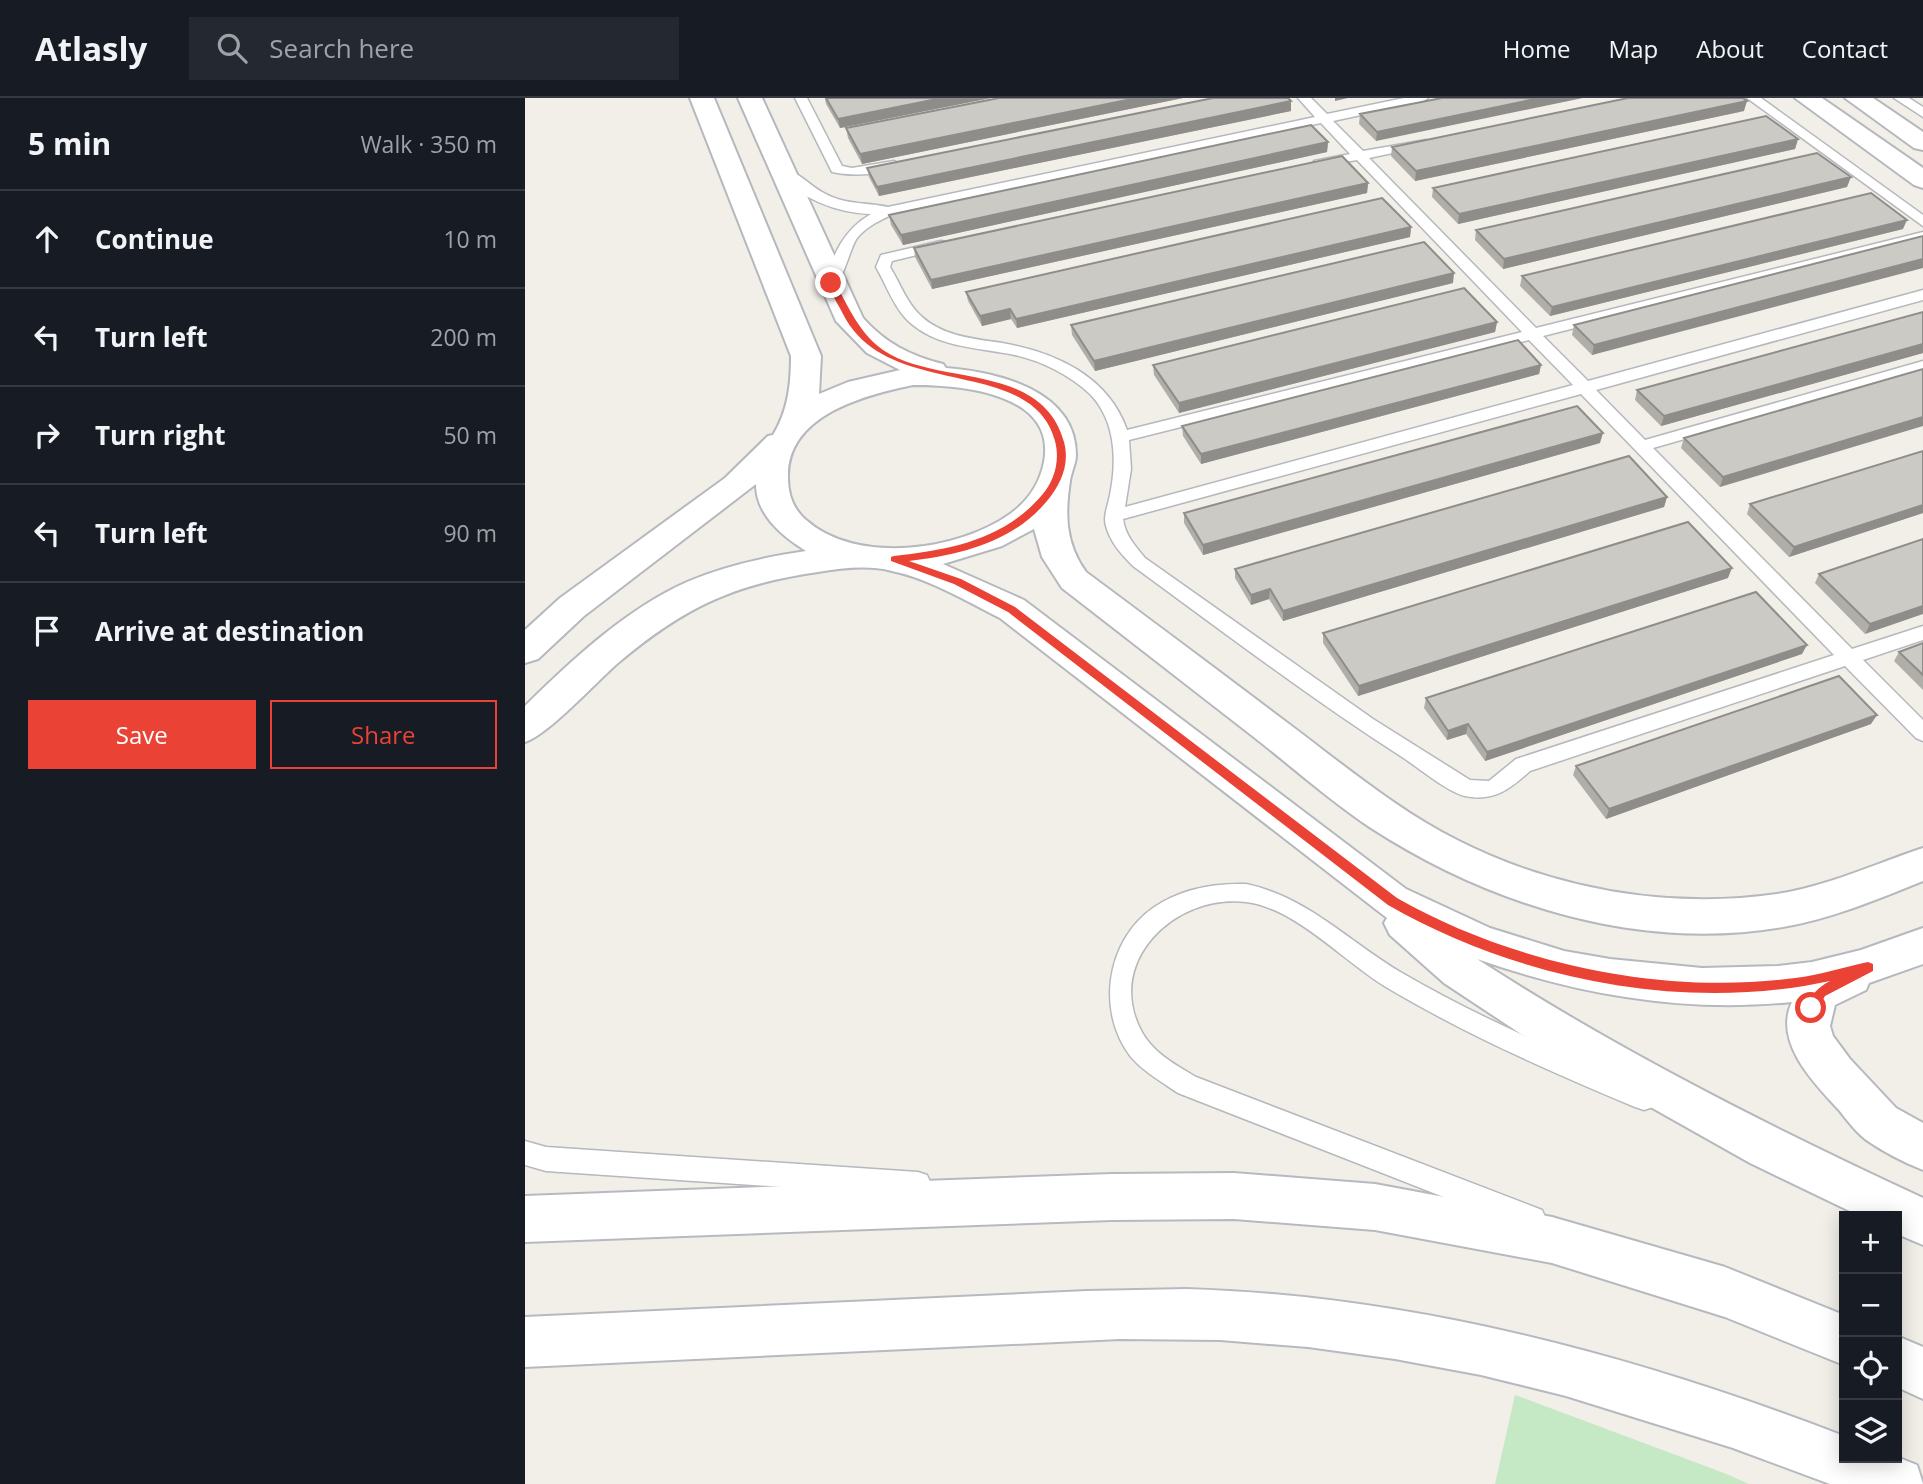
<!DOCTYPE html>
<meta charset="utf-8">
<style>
:root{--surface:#171b24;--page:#242831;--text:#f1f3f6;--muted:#9ea1a6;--line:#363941;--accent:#ea4335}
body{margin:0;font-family:"Open Sans",sans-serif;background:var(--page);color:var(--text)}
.controls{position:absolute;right:21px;bottom:21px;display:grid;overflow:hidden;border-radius:0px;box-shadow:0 4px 18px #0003}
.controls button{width:63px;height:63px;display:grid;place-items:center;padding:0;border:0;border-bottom:2px solid var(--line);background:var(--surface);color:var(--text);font:35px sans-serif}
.stop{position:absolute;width:21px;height:21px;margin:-16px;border:5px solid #ea4335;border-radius:50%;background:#fff}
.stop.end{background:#ea4335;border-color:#fff;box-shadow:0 2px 7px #0008}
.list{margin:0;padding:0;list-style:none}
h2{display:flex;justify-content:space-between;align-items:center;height:91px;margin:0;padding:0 28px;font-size:30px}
h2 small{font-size:23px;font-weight:400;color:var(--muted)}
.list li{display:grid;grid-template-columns:46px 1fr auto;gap:21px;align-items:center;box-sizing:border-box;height:98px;padding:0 28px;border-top:2px solid var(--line)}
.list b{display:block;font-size:26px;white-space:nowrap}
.list em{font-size:23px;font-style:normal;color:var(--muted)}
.actions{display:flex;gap:14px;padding:21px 28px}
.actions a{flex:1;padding:16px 0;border:2px solid var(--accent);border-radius:0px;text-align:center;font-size:24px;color:var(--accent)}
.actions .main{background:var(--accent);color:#fff}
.icon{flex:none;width:38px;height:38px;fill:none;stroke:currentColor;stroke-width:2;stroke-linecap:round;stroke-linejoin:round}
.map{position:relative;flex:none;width:1398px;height:1386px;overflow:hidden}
header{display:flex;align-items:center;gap:42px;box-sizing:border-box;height:98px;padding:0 35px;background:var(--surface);border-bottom:2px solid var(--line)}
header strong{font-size:33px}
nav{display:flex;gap:38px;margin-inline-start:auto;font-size:24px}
.search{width:490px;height:63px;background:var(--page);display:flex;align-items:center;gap:18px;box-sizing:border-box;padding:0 24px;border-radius:0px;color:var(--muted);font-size:26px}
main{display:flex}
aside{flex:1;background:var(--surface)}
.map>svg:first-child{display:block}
.green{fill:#c5e8c5}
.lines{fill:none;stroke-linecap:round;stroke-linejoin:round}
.lane-casing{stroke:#b5b8bc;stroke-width:3}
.street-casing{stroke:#b5b8bc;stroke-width:4}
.secondary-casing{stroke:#b6babf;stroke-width:4}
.lane{fill:#fff;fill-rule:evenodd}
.street{fill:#fff;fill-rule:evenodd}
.secondary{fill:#fff;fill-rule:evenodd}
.wall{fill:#afaea9}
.shaded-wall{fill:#8f8d8a}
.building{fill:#cccac5;stroke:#8f8d8a;stroke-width:2}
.route{fill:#ea4335}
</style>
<header>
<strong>Atlasly</strong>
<div class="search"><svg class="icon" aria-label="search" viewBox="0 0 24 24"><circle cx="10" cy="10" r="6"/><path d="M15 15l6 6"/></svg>Search here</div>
<nav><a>Home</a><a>Map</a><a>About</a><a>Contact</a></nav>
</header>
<main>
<aside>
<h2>5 min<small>Walk · 350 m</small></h2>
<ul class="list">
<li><svg class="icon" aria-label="ahead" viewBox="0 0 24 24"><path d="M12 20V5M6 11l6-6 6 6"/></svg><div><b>Continue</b></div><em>10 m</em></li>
<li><svg class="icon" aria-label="left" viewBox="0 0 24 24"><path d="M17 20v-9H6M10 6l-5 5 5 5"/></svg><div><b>Turn left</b></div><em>200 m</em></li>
<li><svg class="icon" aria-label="right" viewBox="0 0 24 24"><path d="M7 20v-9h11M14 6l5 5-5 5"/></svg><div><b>Turn right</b></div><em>50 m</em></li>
<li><svg class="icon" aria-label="left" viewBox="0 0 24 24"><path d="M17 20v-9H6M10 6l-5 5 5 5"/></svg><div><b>Turn left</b></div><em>90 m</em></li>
<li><svg class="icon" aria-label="arrive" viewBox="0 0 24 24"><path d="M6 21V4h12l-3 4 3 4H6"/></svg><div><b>Arrive at destination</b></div></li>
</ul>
<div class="actions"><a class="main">Save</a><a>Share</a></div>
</aside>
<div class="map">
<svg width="1398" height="1386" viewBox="0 0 1398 1386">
<rect width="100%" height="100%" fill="#f1efe8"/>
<path class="green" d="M990,1297L1199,1375L1224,1386H970Z"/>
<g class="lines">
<g class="lane-casing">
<path id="lane" d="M270,0H282L317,68L327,70L369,63L376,67C362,78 325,78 307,74Z
M773,0H786L802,16L879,0H903L897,4L808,23L838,53L901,42V48L844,60L1011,230L1398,134V142L1018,238L1063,283L1398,192V202L1071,292L1120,342L1398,263V273L1128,350L1327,551L1398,528V542L1338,562L1398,622V643L1391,640L1320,568L1005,673C985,691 969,704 940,698C922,694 893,669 877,659C784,599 697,533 608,468C597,457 585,444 581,428C578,418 583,408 585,397C592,363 591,323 565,296C545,277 517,263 490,257C456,250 416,250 388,227C370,213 362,188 351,169L356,157L416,143L421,144L423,147L421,150L367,163L365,169C375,185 382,206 397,219C418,238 449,241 477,245C530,254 583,278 602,332L997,234L832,62L789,69V63L825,56L796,25L371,115C357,121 342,128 332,140C324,152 318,186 306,189L299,185C309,156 318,132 346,116C312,115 274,100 251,74L253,71C268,68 284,87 297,94C319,107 339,104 363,109L790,19ZM1004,242L1048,287L600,409L606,371L604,342ZM1056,296L1309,557L991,661L964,683L945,682L848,621L620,460C610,448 600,437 598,421Z
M1222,0H1236L1398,117V128Z
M1369,0H1384L1398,9V19Z
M721,786C783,799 824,844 877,875C956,921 1043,958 1128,993L1131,1001L1128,1009L1119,1012L1110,1009C1026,974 940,936 861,889C819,864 771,810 721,804C650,795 577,865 618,936C630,956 651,967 671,979L1017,1112L1021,1121L1017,1130L1008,1134L653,995C637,984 619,974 606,959C571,914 581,843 628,810C655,791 689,785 721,786Z
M0,1043L21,1049L393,1074L402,1077L406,1086L402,1095L393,1098L21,1073L0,1067Z"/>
</g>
<g class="street-casing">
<path id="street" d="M165,0H189L296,258L294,296L323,284L375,272L342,255L311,223L213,0H237L338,220C360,245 386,258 418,266L421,270C472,274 551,292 551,357C551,366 546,374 545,383C540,416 540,445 561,474C627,523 694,573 760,623C796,650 832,679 870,705C979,781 1120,815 1252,796C1303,788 1350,766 1398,750V783C1353,801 1306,821 1258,829C1115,854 965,807 846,730C804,702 765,667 725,636C662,587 600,539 537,490L517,459L509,431L477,448L418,466L499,502L881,791L965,830L1039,853L1085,861L1177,870L1253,868L1287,864L1336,852L1398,830V866L1344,885L1341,892L1310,907L1305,928L1308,938L1325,961L1371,1010L1398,1025V1072C1378,1064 1357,1053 1340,1041C1330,1033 1322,1022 1314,1012C1289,985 1248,944 1267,904C1159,915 1054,897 952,861C1094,953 1245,1029 1398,1100V1147L1372,1136V1118H1335L1225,1065L996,936L919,885L865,837L859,825L862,820L475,520C441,503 405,481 367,473C343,467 318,470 293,474C208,486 158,510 93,565C70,585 24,636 0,644V608C47,562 101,511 162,484C199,468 240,459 281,453C257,438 231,417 231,386L59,518L13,561L0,565V532L35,500L200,380L243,338L248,337C263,313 266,286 266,258ZM388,287C434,287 532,294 519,364C515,385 503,403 485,416C433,453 332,467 281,422C268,411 263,396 263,380C261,317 340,297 388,287Z
M1270,0H1297L1398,70V90L1389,87Z
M1320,0H1348L1398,34V52L1389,50Z"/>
</g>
<g class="secondary-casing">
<path id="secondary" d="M709,1075L850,1086L1027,1119L1200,1169L1319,1217V1267L1200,1219L1027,1165L850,1132L709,1121L587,1122L0,1144V1098L587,1076Z
M662,1191C888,1198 1109,1257 1319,1338V1360L1372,1359L1392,1367L1398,1386H1305L1208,1350L1041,1298L956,1277L870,1261L783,1249L695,1242L595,1241L0,1269V1219L562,1193Z
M1372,1238L1398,1249V1301L1372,1289Z"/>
</g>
<use href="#lane" class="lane"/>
<use href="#street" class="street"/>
<use href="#secondary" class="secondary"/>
</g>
<path class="wall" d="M300,0H466L315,30L301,6Z
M474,0H658L337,66L323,40L321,30Z
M917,0L851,43L834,26L835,16Z
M766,3V13L354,98L344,79L342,70Z
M1219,13L890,83L866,58L867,49Z
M1273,41L1270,51L933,126L907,99L908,90Z
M803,44L802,54L378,147L366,127L364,117Z
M843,85L842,95L407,191L390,159L389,150Z
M1322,89L978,171L950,142L951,132Z
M886,129L885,139L492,230L486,221L457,228L443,203L441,194Z
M1378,131L1025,218L995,188L997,178Z
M1398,138L1067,257L1047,237L1049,227Z
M928,185L570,273L547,237L546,227Z
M1398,214V255L1136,328L1110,302L1112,292Z
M972,224L970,234L654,315L629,277L628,267Z
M1016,267L1014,276L676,366L658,338L657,328Z
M1398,271L1195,389L1156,350L1159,340Z
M1075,345L678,457L659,425V415Z
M1398,353V415L1264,459L1222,416L1225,406Z
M1142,399L1139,409L758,523L744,501L726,507L710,480V471Z
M1398,441L1340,536L1290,485L1294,476Z
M1203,480L833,598L798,545V535Z
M1398,545V592L1369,563L1374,554Z
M1277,556L960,663L941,636L922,642L899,610L901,600Z
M1346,626L1081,721L1048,677L1051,668Z"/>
<path class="shaded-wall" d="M417,0H466L315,30L313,21Z
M612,0H658L337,66L335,56Z
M810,0H823L810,3Z
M1015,0H1058L851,43L852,34Z
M766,3V13L354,98L352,89Z
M1222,3L1219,13L890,83L891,73Z
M1273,41L1270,51L933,126L934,116Z
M803,44L802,54L378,147L376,137Z
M1326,79L1322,89L978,171L979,161Z
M843,85L842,95L407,191L406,182Z
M1382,122L1378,131L1025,218L1027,209Z
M886,129L885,139L492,230L491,221Z
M1398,161V170L1067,257L1069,247Z
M929,175L928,185L570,273L569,263Z
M485,211L486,221L457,228L455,218Z
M972,224L970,234L654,315V305Z
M1398,246V255L1136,328L1139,318Z
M1016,267L1014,276L676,366V356Z
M1398,319V328L1195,389L1198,379Z
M1078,335L1075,345L678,457V447Z
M1142,399L1139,409L758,523V513Z
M1398,407V415L1264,459L1269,449Z
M1207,470L1203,480L833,598L834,588Z
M745,491L744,501L726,507V497Z
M1398,508V516L1340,536L1345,526Z
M1282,547L1277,556L960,663L962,654Z
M1352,617L1346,626L1081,721L1084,711Z
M943,626L941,636L922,642L923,633Z"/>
<path class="building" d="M301,0H417L313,21Z
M474,0H612L335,56L321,30Z
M688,0H763L766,3L352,89L342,70Z
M917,0H1015L852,34L835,16Z
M1103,0H1218L1222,3L891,73L867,49Z
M1241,18L1273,41L934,116L908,90Z
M786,27L803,44L376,137L364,117Z
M1292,55L1326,79L979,161L951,132Z
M817,58L843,85L406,182L389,150Z
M1346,95L1382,122L1027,209L997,178Z
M857,100L886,129L491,221L485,211L455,218L441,194Z
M1398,138V161L1069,247L1049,227Z
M899,144L929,175L569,263L546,227Z
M939,190L972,224L654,305L628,267Z
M1398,214V246L1139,318L1112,292Z
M993,242L1016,267L676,356L657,328Z
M1398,271V319L1198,379L1159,340Z
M1052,308L1078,335L678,447L659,415Z
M1398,353V407L1269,449L1225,406Z
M1104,358L1142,399L758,513L745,491L726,497L710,471Z
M1163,424L1207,470L834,588L798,535Z
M1398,441V508L1345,526L1294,476Z
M1231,494L1282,547L962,654L943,626L923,633L901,600Z
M1398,545V577L1374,554Z
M1314,578L1352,617L1084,711L1051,668Z"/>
<path class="route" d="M303,183H309C324,209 333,234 358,252C412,289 517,263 539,344C545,366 536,386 522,403C488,444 436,457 384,463L436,481L490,509L872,800C986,865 1138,898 1270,880C1295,877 1319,869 1343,864L1348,866V873L1300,898L1291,914L1286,915L1280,910C1287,896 1292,890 1305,883C1158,915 992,881 863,807L483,514L429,486L366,463V459L369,458C425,452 479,442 517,397C530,382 535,362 530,343C507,256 362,304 318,216C313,206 304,193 303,183Z"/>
</svg>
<div class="controls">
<button>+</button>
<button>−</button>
<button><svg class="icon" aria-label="locate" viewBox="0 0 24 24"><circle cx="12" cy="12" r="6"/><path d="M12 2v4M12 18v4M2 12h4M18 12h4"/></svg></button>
<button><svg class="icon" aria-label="layers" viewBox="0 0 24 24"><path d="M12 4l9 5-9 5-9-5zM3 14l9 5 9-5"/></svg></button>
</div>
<div class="stop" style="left:1286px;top:910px"></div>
<div class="stop end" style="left:306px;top:185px"></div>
</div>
</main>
